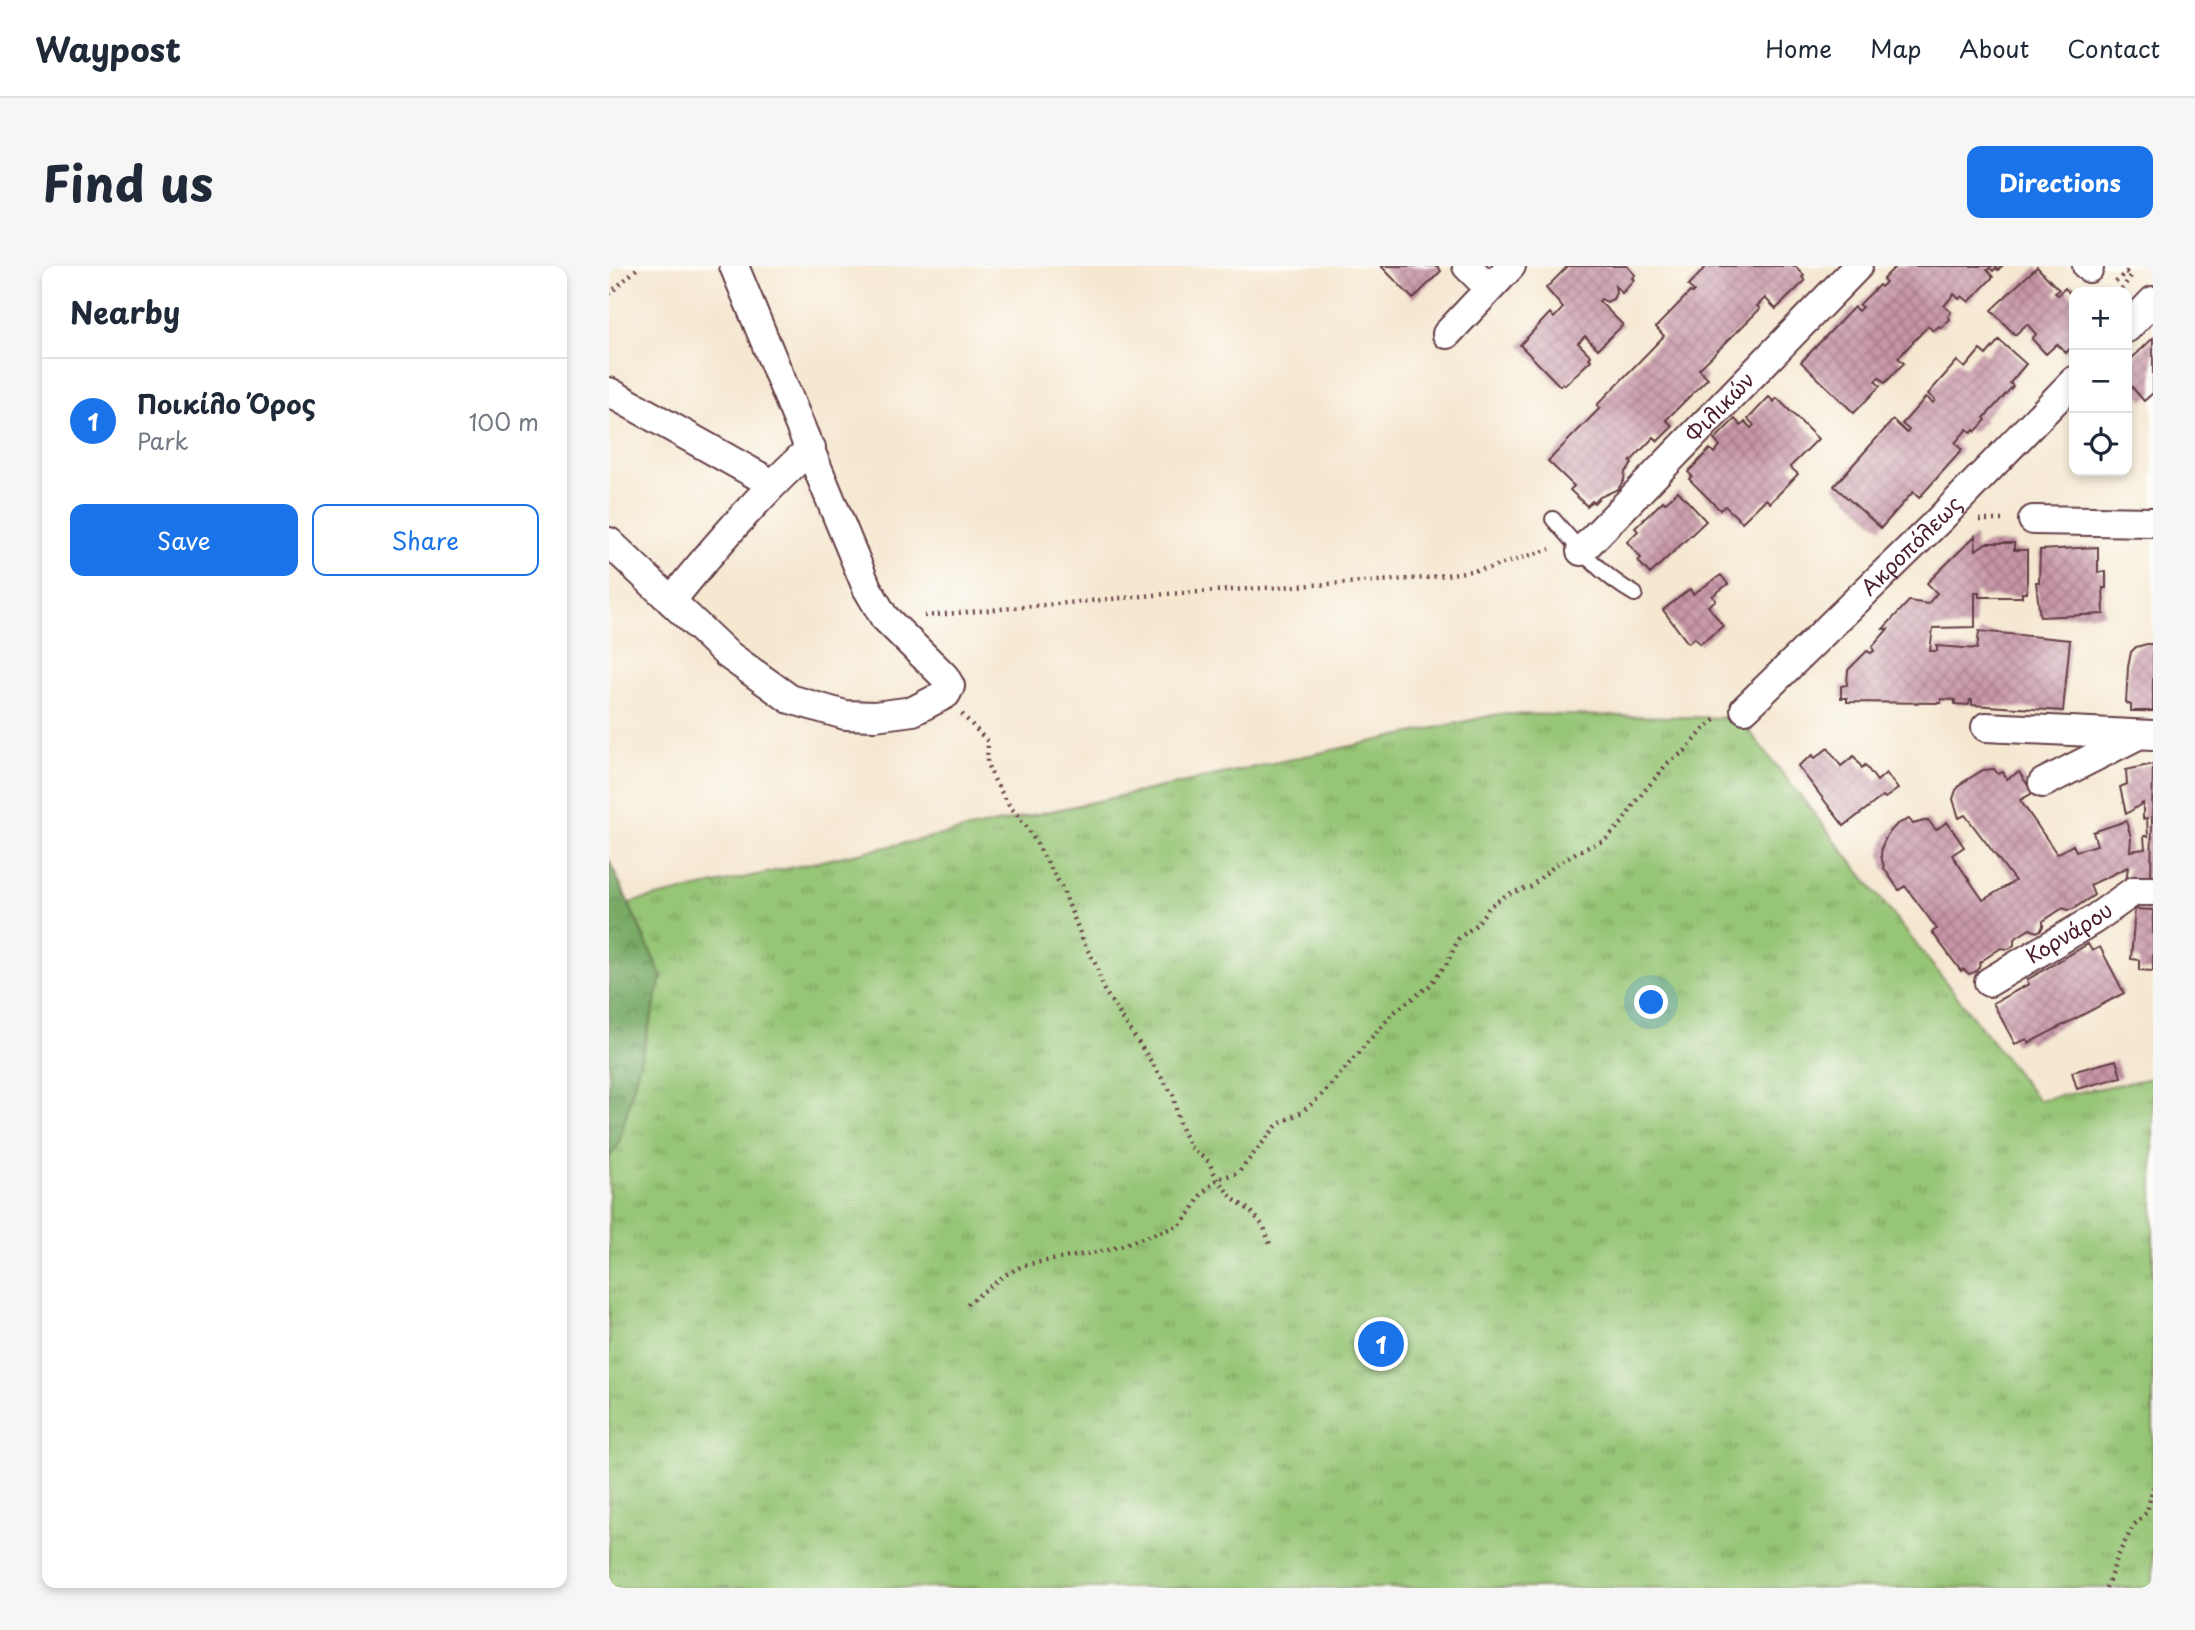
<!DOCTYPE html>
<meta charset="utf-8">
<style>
:root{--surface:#fff;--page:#f6f6f7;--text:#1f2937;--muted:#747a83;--line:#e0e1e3;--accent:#1a73e8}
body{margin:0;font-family:"Playpen Sans",sans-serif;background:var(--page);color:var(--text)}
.controls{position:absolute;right:21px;top:21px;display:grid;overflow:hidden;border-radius:14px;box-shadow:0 4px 10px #0003}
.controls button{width:63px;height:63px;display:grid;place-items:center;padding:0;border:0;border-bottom:2px solid var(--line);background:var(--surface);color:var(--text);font:35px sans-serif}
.you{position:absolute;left:1043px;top:737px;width:24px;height:24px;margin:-18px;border:5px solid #fff;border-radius:50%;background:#1a73e8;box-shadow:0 0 0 10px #1a73e833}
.badge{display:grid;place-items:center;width:46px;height:46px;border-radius:50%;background:var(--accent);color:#fff;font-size:23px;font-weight:700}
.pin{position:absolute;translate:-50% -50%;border:4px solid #fff;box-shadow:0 2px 7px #0006}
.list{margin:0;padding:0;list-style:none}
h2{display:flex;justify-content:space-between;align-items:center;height:91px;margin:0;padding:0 28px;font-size:30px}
h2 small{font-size:23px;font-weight:400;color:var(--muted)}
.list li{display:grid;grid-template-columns:46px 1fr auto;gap:21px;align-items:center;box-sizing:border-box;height:126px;padding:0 28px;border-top:2px solid var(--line)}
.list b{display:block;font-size:26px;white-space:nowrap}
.list p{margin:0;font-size:23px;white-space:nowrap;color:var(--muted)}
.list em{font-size:23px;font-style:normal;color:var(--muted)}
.actions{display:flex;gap:14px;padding:21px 28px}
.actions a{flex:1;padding:16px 0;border:2px solid var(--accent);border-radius:14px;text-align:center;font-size:24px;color:var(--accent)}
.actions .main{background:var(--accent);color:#fff}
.icon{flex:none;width:38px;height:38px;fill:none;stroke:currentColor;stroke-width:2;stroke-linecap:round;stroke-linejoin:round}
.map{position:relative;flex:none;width:1544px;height:1322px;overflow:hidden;border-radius:14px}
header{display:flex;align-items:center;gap:42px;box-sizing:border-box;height:98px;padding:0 35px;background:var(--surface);border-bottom:2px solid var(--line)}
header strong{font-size:33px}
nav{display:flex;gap:38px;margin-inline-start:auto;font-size:24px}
.intro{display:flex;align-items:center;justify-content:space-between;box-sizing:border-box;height:168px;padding:0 42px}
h1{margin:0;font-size:49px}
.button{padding:18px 32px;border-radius:14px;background:var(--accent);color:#fff;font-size:24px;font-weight:700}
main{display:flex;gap:42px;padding:0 42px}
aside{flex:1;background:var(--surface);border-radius:14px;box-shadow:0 4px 10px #0003}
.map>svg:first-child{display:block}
.grass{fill:url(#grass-tufts);stroke:#707250;stroke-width:2}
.forest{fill:url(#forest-crowns);stroke:#616448;stroke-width:2}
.building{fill:url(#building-cross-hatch)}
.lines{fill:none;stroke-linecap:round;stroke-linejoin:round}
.lane-casing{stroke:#643d44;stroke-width:18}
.street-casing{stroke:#643d44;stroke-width:32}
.path{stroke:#643d44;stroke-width:4.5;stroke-dasharray:2 5;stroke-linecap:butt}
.lane{stroke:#fff;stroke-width:14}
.street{stroke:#fff;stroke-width:28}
.labels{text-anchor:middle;stroke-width:5;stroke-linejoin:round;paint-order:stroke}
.street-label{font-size:21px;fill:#4a1f2b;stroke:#fdfcf7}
</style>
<header>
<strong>Waypost</strong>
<nav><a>Home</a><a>Map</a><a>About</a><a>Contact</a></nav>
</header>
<div class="intro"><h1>Find us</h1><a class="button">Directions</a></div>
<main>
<aside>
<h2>Nearby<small></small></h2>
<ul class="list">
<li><span class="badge">1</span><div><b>Ποικίλο Όρος</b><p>Park</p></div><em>100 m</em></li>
</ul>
<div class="actions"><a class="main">Save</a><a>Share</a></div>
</aside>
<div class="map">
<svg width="1544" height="1322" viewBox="0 0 1544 1322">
<defs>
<pattern id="grass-tufts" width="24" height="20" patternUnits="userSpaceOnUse" patternTransform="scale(1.75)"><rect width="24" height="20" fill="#95c574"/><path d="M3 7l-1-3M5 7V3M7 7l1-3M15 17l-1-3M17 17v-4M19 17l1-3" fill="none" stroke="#7c9f5f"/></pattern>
<pattern id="forest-crowns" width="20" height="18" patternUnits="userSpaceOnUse" patternTransform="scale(1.75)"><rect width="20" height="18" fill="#78aa66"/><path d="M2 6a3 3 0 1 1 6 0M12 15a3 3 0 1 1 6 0" fill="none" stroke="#648a54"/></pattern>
<pattern id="building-cross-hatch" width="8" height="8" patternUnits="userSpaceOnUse" patternTransform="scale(1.75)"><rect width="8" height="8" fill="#c795a7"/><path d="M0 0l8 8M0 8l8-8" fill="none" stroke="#a47988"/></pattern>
</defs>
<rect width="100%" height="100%" fill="#fdfcf7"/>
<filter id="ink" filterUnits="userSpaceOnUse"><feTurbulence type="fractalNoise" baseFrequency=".0143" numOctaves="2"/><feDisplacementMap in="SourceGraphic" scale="14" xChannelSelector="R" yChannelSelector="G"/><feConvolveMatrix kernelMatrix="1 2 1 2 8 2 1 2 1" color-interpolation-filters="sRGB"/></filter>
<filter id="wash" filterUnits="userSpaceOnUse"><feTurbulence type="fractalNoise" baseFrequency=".00686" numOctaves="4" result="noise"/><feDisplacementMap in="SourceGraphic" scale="28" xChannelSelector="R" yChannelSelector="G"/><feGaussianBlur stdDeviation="1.57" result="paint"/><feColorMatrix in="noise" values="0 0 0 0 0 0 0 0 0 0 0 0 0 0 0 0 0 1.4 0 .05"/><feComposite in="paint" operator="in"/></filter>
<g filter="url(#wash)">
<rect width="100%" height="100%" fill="#f5e7d0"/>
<path class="grass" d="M890,448L1130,452L1429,834L1544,812V1322H0V641Z"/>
<path class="forest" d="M0,594L53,711L10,876L0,892Z"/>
<g id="blocks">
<path class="building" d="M772,0H828L832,5L804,33Z
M956,0H1018L1026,9L1023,12L1025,14L1013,27L1006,20L1007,27L1004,33L998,36L992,33L990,35L1014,59L989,83L976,70L969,77L982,90L980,92L982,94L956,119L954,117L951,120L911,79L941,47L945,52L954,42L937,22L958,1Z
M1098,0H1186L1195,9L1193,11L1196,15L1167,43L1156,32L1148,40L1151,43L1090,103L1099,112L1057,154L1064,160L1049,175L1045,171L1021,196L1023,198L1016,206L1015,214L1009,223L991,231L985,237L983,235L978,240L961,224L965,220L939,195L991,142L988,139L1055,70L1047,61L1081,26L1083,27L1085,25L1079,20Z
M1287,0H1393L1389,4L1387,2L1384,5L1381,2L1378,4L1384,11L1360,36L1353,30L1350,33L1345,28L1335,40L1342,46L1339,51L1341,53L1332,62L1330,60L1324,65L1319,60L1289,92L1295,97L1276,117L1270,111L1266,115L1271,120L1245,147L1192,96L1245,41L1249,45L1253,41L1250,39L1270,19L1272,21L1277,16L1274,13Z
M1428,1L1450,24L1446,27L1449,29L1456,22L1465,32V78L1457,87L1448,78L1437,88L1423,73L1427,68L1418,58L1406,69L1382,44Z
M1544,72V127L1535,135L1523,121L1518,127V97Z
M1390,74L1417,98L1401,117L1404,120L1375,152L1377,154L1366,166L1365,164L1362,167L1358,163L1346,177L1353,184L1310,232L1304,226L1272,262L1225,220L1284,154L1298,167L1300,164L1293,158L1317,131L1324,137L1326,134L1319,128L1348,95L1356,102L1371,84L1377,89Z
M1160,131L1165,136L1168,132L1209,173L1181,201L1189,208L1161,237L1157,233L1133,256L1116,240L1111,244L1080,213L1083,210L1079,206L1101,183L1105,187L1111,180L1105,174L1126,153L1132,160L1136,156L1142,162L1145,159L1139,153Z
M1069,225L1097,255L1041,308L1029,295L1032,292L1018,276L1029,265L1026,262L1054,235L1056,237Z
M1366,270L1367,284L1377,277H1405V284H1418V327H1413V331H1370V327H1366V361L1324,362L1321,385H1328V380L1368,383L1370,365L1461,374L1454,445L1363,439V434H1361L1360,439L1346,438V434L1332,433V437L1238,436V432H1232V420L1238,419L1239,404L1258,385L1262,387L1265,385L1263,381L1279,363H1274L1300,335L1319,338L1328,327L1318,317Z
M1489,281V306H1497V322H1494L1495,348L1431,351L1427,316H1430L1431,284Z
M1112,309L1119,318L1103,330L1107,334L1099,340L1114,360L1091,378L1086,372L1079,377L1054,344L1081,323L1084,328Z
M1538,378H1544V445H1522V439L1517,437L1519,401L1522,386L1527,381Z
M1219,482L1232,500L1245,490L1253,502L1256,499L1268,515L1277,507L1289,523L1276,532L1274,530L1235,560L1189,500L1204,489L1206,492Z
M1544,498L1542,614L1517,616L1519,601L1481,619L1485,629L1464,643L1458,644L1454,642L1434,655V660L1432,664L1428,666L1421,663L1405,673V679L1400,683L1392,682L1371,696L1370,701L1366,706L1360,708L1354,703L1352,705L1323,666L1328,663L1296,620L1290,624L1275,602L1272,589L1273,580L1278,569L1288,558L1300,553L1304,558L1319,554L1327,564L1338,556L1355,581L1343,589L1374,634L1406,615L1356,549L1350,552L1344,533L1347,524L1353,517L1374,504L1385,503L1389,508L1394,506L1398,513L1410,506L1424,527L1411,534L1448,588L1464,579L1467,585L1488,579L1484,566L1517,555L1522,571L1521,585L1536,583L1535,570H1539L1538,552L1534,553V537L1517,548L1511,521L1518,518L1517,504Z
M1526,643L1544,644V705L1530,704V694L1522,693Z
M1479,678L1483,685L1491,681L1515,727L1420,777L1418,773L1406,778L1384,737L1420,718L1418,714Z
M1507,794L1512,811L1468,823L1463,806Z"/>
</g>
</g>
<g filter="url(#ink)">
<use href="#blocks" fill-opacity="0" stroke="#643d44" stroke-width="2"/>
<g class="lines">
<g class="lane-casing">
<path id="lane" d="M944,253C968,281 993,310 1026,328"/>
</g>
<g class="street-casing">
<g id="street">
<path d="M858,0L880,22"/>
<path d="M1478,0L1480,2"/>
<path d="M1518,62L1544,35"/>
<path d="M838,68L902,0"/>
<path d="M0,126L162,217"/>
<path d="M1424,254L1544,256"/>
<path d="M0,276L118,388L181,433L236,449L266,450L304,445L337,428L341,420L335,410L275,351L258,322L125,0"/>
<path id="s1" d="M972,285L1249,0"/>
<path d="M62,335C106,280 150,229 202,182"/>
<path id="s2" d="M1136,443L1331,253L1465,115"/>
<path d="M1377,461L1544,469"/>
<path d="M1434,517L1527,470"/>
<path id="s3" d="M1380,716L1484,654L1525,625H1544"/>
</g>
</g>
<path class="path" d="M1507,16L1517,6L1522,10L1513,23
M0,28L31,0
M1370,254H1396
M315,350L557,328L817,312L881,302L941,283
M353,448L379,476L378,498L386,515L400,539L420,564L453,622L475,677L487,699L495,724L564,829L570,857L581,881L600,896L608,913L624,933L642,945L655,961L662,982
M358,1038L396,1009L415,999L499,984L571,959L582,946L592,929L608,913L629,907L669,858L693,846L712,830L784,747L820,720L837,699L850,672L867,659L881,640L899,628L921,621L944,601L968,586L996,574L1014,556L1027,535L1059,497L1076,485L1097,461L1109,452
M1497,1322L1510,1287L1525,1259L1538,1246L1544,1221"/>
<use href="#lane" class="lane"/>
<use href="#street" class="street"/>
</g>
</g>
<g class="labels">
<g class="street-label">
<text dy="7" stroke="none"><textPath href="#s1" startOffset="200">Φιλικών</textPath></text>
<text dy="7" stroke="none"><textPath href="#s2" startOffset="233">Ακροπόλεως</textPath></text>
<text dy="7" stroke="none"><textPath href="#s3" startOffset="94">Κορνάρου</textPath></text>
</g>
</g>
</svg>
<div class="controls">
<button>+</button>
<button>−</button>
<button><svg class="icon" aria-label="locate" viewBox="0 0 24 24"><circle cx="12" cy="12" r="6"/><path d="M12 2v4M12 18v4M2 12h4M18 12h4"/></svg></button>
</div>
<div class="you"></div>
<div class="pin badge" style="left:772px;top:1078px">1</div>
</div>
</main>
